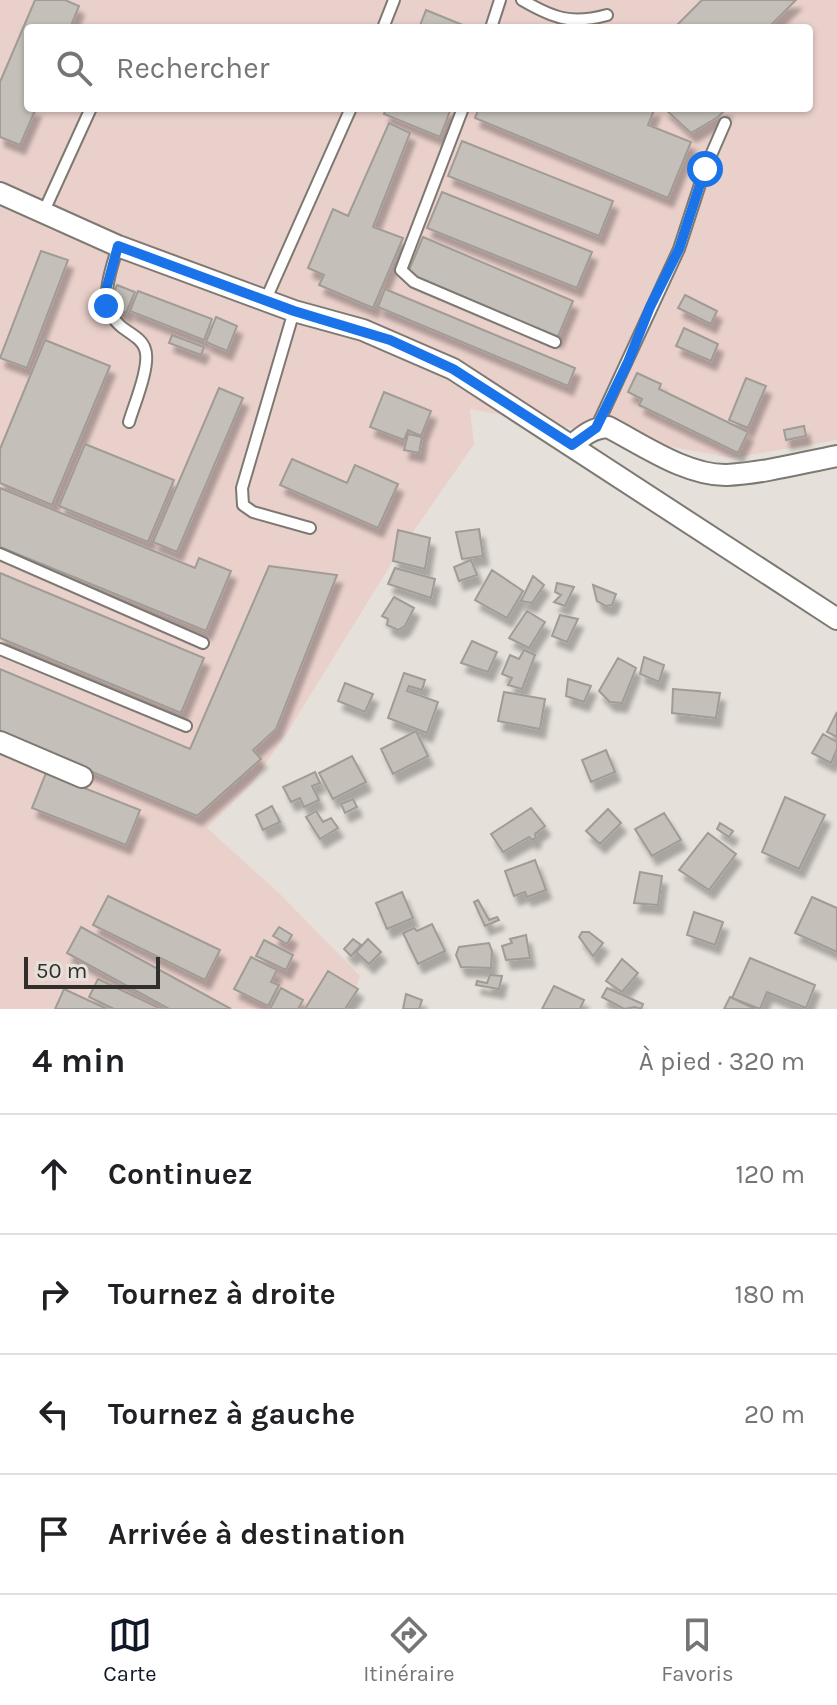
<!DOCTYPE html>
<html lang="fr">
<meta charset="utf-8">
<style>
:root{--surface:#fff;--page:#f2f2f2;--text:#202124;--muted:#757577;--line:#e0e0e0;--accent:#111827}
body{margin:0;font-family:Karla,sans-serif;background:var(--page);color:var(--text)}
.scale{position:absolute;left:24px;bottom:20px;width:136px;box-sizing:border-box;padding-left:8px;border:4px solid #312f2c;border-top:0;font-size:22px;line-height:28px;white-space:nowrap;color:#312f2c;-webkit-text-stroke:6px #e5e0d9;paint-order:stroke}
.stop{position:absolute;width:24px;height:24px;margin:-18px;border:6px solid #1a73e8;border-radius:50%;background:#fff}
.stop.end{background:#1a73e8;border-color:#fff;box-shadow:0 2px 8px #0008}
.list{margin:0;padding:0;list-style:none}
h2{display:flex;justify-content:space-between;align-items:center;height:104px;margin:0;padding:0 32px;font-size:34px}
h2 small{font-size:26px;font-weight:400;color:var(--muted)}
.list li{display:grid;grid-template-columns:52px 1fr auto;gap:24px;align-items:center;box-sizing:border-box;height:120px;padding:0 32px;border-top:2px solid var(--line)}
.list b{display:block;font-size:30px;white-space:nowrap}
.list em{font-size:26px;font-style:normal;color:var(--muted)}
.icon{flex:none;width:44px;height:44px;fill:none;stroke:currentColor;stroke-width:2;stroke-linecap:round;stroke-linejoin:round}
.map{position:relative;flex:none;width:837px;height:1009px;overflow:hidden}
.search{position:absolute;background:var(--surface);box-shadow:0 2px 6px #0004;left:24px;right:24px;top:24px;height:88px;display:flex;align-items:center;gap:20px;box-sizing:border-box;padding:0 28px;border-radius:8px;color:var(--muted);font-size:30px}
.sheet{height:584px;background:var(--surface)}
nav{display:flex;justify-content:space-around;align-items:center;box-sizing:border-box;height:112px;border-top:2px solid var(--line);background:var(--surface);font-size:22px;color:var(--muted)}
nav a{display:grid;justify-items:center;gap:4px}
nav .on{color:var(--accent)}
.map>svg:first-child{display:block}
.industrial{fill:#ead0cb;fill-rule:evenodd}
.building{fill:#c4bfb8;stroke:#a09c95;stroke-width:2;filter:url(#shadow)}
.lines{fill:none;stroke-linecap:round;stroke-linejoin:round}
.lane-casing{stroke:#7d7972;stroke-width:14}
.street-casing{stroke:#7d7972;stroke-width:24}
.lane{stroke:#fff;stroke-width:10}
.street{stroke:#fff;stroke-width:20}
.route{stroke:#1a73e8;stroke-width:10}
</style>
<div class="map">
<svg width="837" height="1009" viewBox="0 0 837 1009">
<defs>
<filter id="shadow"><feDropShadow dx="5" dy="9" stdDeviation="2" flood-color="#0004"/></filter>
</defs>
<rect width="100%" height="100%" fill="#e5e0d9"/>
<path class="industrial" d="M0,0H837V440L731,458L470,409L474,444L393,561L290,728L253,782L207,828L279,893L360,976L347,1009H0ZM28,28H809V108H28Z"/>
<path class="building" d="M35,0H65L79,6L70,28H28V108H36L20,145L0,137V82Z
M702,0H796L768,28H674Z
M426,10L470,28H419Z
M386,108H451L440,137L384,114Z
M479,108H655L648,125L691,142L668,198L475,118Z
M664,108H727L718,117L691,133Z
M389,123L410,133L373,227L403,238L373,308L319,285L324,275L308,268L333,209L348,216Z
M462,141L613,201L599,236L448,176Z
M442,192L592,252L577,288L427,228Z
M423,237L573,301L557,339L407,275Z
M41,251L68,260L27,368L0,358Z
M117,285L135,292L126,313L109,306Z
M385,289L575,368L568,386L378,307Z
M138,291L212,319L204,340L130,311Z
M685,295L717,311L711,324L678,308Z
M216,317L237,326L227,351L206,342Z
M684,328L718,344L711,361L676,346Z
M172,335L204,347L201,355L169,343Z
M45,340L110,366L52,505L0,483V449Z
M637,373L661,384L659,389L748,432L738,453L639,405L642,399L628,392Z
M746,378L766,386L748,428L729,420Z
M219,388L243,398L177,552L153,542Z
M384,392L431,411L421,436L408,430L404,440L370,427Z
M804,426L806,436L786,440L784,430Z
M408,434L422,437L419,453L404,450Z
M85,444L174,480L148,542L59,506Z
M292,459L347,483L355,465L398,484L378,528L280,485Z
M0,488L195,568L199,558L231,571L206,631L0,547Z
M479,529L483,556L462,559L456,532Z
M398,530L430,538L425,569L393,561Z
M471,560L477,575L459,581L454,567Z
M269,566L337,575L276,729L253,750L261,759L197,816L0,733V669L190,749Z
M395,568L435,579L431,598L388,584Z
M492,570L523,591L507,618L475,600Z
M0,573L204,658L181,713L0,638Z
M533,576L544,585L532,603L521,601Z
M557,583L574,587L565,606L554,602L561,595L555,592Z
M593,585L616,594L612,605L606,606L597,601Z
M394,597L414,608L405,626L398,630L387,625L388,619L382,616Z
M527,611L545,622L529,648L509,638Z
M560,615L578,619L567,642L552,636Z
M472,641L497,652L488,672L461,663Z
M524,650L535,655L522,689L508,685L512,678L502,674L510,655L519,659Z
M644,657L664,665L659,682L640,674Z
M618,658L636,668L622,703L610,702L599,691Z
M404,673L425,680L422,690L409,686L407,691L438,702L427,733L388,718Z
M568,679L591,686L584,702L566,696Z
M345,683L373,694L365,712L338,701Z
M673,689L720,693L716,718L672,713Z
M504,692L545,699L540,729L498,721Z
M837,712V737L827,732Z
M416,731L428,756L393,774L381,749Z
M823,734L837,742V749L831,763L812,753Z
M606,750L615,772L591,782L582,760Z
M352,756L366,782L333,799L319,773Z
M315,772L320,783L312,786L319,800L304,807L300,798L291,802L283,787Z
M46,773L140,810L126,845L32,808Z
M785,797L825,815L799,869L762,852Z
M353,799L357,807L345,813L341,804Z
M272,806L280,822L263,830L256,815Z
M531,808L545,826L535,834L536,838L532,840L529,837L503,852L491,834Z
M608,809L621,823L600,844L586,831Z
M316,811L323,822L331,818L338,828L320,839L306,817Z
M664,813L681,840L652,856L635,829Z
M720,823L733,831L729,837L717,829Z
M708,833L736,854L709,890L679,870Z
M535,860L546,890L527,897L525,892L514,896L505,871Z
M640,872L662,876L658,905L634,903Z
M402,892L413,918L387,929L376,903Z
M108,896L220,950L205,980L93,925Z
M812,897L837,908V952L795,933Z
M478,900L489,920L497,917L499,920L485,926L474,902Z
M694,912L723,922L715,945L687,935Z
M432,924L445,951L418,964L403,933L414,928L417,931Z
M81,927L231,1009H169L67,953Z
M279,927L292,935L287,944L273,936Z
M582,932H589L603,943L593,956L579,937Z
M526,935L530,958L506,960L502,946L512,943L510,939Z
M353,939L361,945L351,956L344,949Z
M368,939L381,952L369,964L356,952Z
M264,940L293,955L286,970L256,956Z
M489,943L492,951L491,968L461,967L456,955L459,947Z
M251,957L277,970L271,982L279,985L268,1006L234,989Z
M750,958L815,985L806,1008L767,992L760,1009L732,998Z
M622,959L638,973L622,992L606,981Z
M328,971L358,989L345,1009H305Z
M490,975L502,976L499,989L476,985L477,981L487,983Z
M98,979L157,1007L156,1009H114L89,997Z
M554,986L584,1000L580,1009H542Z
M281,988L303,1000L298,1009H270Z
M607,988L643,1004L641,1009L635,1007L624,1009L602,997Z
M64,989L107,1009H55Z
M406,994L422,1000L419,1009H403Z
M730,997L755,1009H724Z"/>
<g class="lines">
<g class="lane-casing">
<path id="lane" d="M522,0C553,18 571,25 607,15
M383,28L394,0
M491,28L500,0
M463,108L401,270L414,282L555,342
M44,211L91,108
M118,246C110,274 95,307 123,328C131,334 142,339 145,349C151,365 134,405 129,422
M266,299L351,108
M294,311L242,488L243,505L253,512L310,528
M596,428L679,249L705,169L725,123
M0,554L203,643
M0,649L186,726"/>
</g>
<g class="street-casing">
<path id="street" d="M0,193L118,246L294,311L363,330L453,369L837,619
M572,445C584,435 592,428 608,427C643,445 687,476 727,475C764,473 801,463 837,456
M0,742L82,777"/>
</g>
<use href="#lane" class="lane"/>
<use href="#street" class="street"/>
</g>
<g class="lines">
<path class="route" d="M106,306V290L118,246L294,311L390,340L453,369L572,445L596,428L628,362L650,307L679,249L705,169"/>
</g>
</svg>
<div class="scale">50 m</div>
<div class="stop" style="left:705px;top:169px"></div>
<div class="stop end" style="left:106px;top:306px"></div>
<div class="search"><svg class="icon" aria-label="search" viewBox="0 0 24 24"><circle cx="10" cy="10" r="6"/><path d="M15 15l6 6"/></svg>Rechercher</div>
</div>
<section class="sheet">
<h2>4 min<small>À pied · 320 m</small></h2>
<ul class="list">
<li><svg class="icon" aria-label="ahead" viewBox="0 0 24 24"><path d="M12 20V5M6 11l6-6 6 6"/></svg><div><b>Continuez</b></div><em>120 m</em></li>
<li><svg class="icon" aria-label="right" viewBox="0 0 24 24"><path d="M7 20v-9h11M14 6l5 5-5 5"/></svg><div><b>Tournez à droite</b></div><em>180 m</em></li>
<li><svg class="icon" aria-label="left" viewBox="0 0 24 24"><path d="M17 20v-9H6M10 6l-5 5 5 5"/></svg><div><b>Tournez à gauche</b></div><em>20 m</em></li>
<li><svg class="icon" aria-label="arrive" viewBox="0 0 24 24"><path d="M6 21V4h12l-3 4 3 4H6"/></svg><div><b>Arrivée à destination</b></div></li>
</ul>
</section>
<nav>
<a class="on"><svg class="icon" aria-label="map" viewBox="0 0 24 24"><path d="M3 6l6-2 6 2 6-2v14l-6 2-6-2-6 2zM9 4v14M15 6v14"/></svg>Carte</a>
<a><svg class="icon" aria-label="directions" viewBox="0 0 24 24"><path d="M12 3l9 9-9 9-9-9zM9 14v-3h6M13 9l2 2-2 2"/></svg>Itinéraire</a>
<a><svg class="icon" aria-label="saved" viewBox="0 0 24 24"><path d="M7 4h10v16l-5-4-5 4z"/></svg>Favoris</a>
</nav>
